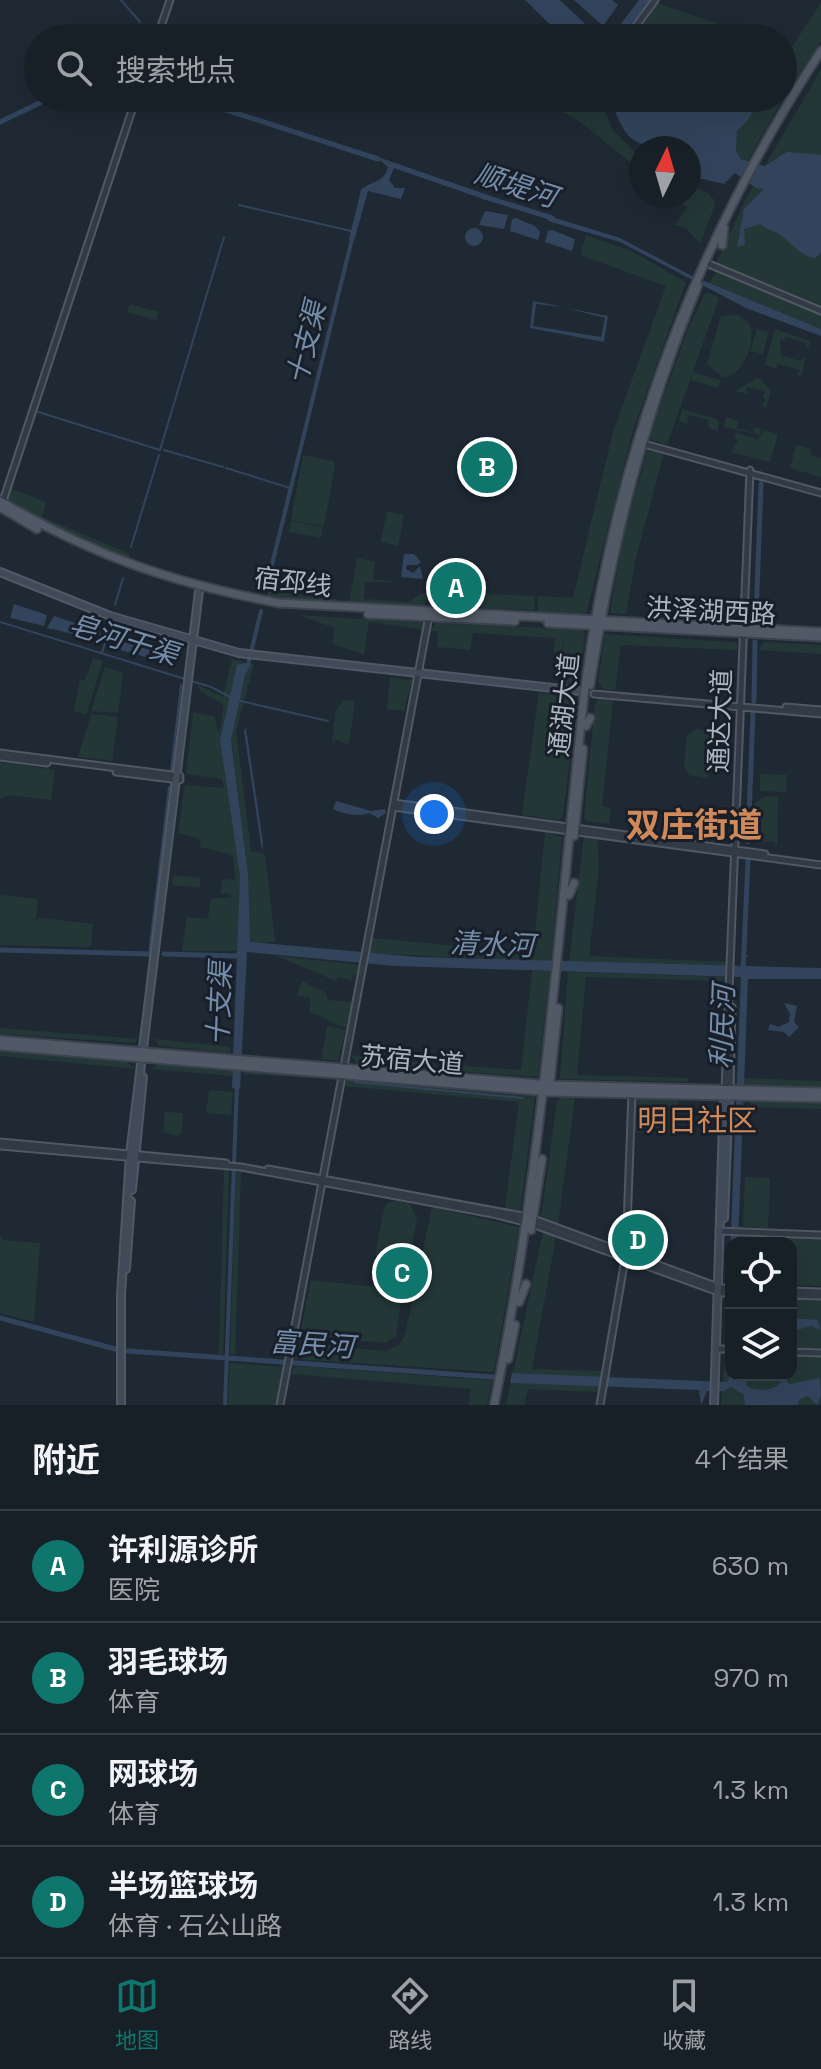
<!DOCTYPE html>
<html lang="zh">
<meta charset="utf-8">
<style>
:root{--surface:#171f27;--page:#20272f;--text:#f1f3f6;--muted:#9ea2a7;--line:#363d44;--accent:#0f766e}
body{margin:0;font-family:"Space Grotesk","Noto Sans SC",sans-serif;background:var(--page);color:var(--text)}
.controls{position:absolute;right:24px;bottom:24px;display:grid;overflow:hidden;border-radius:16px;box-shadow:0 8px 32px #0002}
.controls button{width:72px;height:72px;display:grid;place-items:center;padding:0;border:0;border-bottom:2px solid var(--line);background:var(--surface);color:var(--text);font:40px sans-serif}
.compass{position:absolute;left:629px;top:136px;width:72px;height:72px;border-radius:50%;background:var(--surface);box-shadow:0 8px 32px #0002;rotate:5deg}
.you{position:absolute;left:434px;top:814px;width:28px;height:28px;margin:-20px;border:6px solid #fff;border-radius:50%;background:#1a73e8;box-shadow:0 0 0 12px #1a73e833}
.badge{display:grid;place-items:center;width:52px;height:52px;border-radius:50%;background:var(--accent);color:#fff;font-size:26px;font-weight:700}
.pin{position:absolute;translate:-50% -50%;border:4px solid #fff;box-shadow:0 2px 8px #0006}
.list{margin:0;padding:0;list-style:none}
h2{display:flex;justify-content:space-between;align-items:center;height:104px;margin:0;padding:0 32px;font-size:34px}
h2 small{font-size:26px;font-weight:400;color:var(--muted)}
.list li{display:grid;grid-template-columns:52px 1fr auto;gap:24px;align-items:center;box-sizing:border-box;height:112px;padding:0 32px;border-top:2px solid var(--line)}
.list b{display:block;font-size:30px;white-space:nowrap}
.list p{margin:0;font-size:26px;white-space:nowrap;color:var(--muted)}
.list em{font-size:26px;font-style:normal;color:var(--muted)}
.icon{flex:none;width:44px;height:44px;fill:none;stroke:currentColor;stroke-width:2;stroke-linecap:round;stroke-linejoin:round}
.map{position:relative;flex:none;width:821px;height:1405px;overflow:hidden}
.search{position:absolute;background:var(--surface);box-shadow:0 8px 32px #0002;left:24px;right:24px;top:24px;height:88px;display:flex;align-items:center;gap:20px;box-sizing:border-box;padding:0 28px;border-radius:44px;color:var(--muted);font-size:30px}
.sheet{height:552px;background:var(--surface)}
nav{display:flex;justify-content:space-around;align-items:center;box-sizing:border-box;height:112px;border-top:2px solid var(--line);background:var(--surface);font-size:22px;color:var(--muted)}
nav a{display:grid;justify-items:center;gap:4px}
nav .on{color:var(--accent)}
.map>svg:first-child{display:block}
.green{fill:#243737}
.water{fill:#32445c}
.lines{fill:none;stroke-linecap:round;stroke-linejoin:round}
.stream{stroke:#32445c;stroke-width:2}
.canal{stroke:#32445c;stroke-width:4}
.river{stroke:#32445c;stroke-width:5}
.tertiary-casing{stroke:#505863;stroke-width:9}
.secondary-casing{stroke:#505863;stroke-width:10}
.primary-casing{stroke:#3c434e;stroke-width:11}
.tertiary{stroke:#323a45;stroke-width:5}
.secondary{stroke:#404a58;stroke-width:6}
.primary{stroke:#505965;stroke-width:7}
.labels{text-anchor:middle;stroke-width:6;stroke-linejoin:round;paint-order:stroke}
.street-label{font-size:26px;fill:#acb5c2;stroke:#181f29}
.water-label{font-size:28px;font-style:italic;fill:#748daa;stroke:#181f29}
.quarter-label{font-size:30px;fill:#d08959;stroke:#181f29}
.district-label{font-size:34px;font-weight:bold;fill:#d08959;stroke:#181f29}
</style>
<div class="map">
<svg width="821" height="1405" viewBox="0 0 821 1405">
<rect width="100%" height="100%" fill="#1f2934"/>
<path class="green" d="M657,3L759,38H668L662,29L643,38H630Z
M821,3V41L783,98V46L791,48Z
M821,69V307L718,265L717,261L747,197Z
M551,98H600L612,129L641,158V171L579,121L549,104Z
M692,98H783L748,160L741,159Z
M689,185L708,193L716,202L700,244L686,228L675,225L687,207L673,196H689Z
M586,235L631,251L686,282L633,430L586,614L582,616L538,612V596L573,598L613,432L666,286L580,255Z
M717,272L821,313V329L709,283Z
M706,292L719,298L667,445L651,440L650,435L687,331Z
M130,304L158,312L156,320L127,312Z
M738,315L749,323C757,341 744,376 723,377L707,364L721,316Z
M757,329L769,332L763,354L750,351Z
M775,329L811,341L808,348L805,346L807,343L785,337V341L780,340L781,355L800,361L806,357L801,376L797,375L800,370L777,364V369L765,365Z
M693,372L720,380L718,388L691,380Z
M758,377L771,391L766,408L761,404L767,400L763,398L765,391L747,387V394L736,391Z
M682,409L719,420L718,431L708,428L709,420L688,415L687,424L679,421Z
M726,417L739,421L736,428L754,433V427L761,428L760,435L724,427Z
M764,430L778,434L770,462L731,452L738,440L734,438L736,433L757,439Z
M796,445L811,449V455L821,458V477L790,468Z
M648,448L664,452L635,562L626,614L610,613L623,536Z
M303,455L333,461L335,465L324,526L291,520Z
M8,488L46,502L42,517L130,554L128,561L40,522L5,500Z
M387,511L404,515L398,546L381,542Z
M291,521L323,527L321,538L289,532Z
M357,558L375,562L373,579L397,582H365L364,599L410,602L421,593L429,594L424,608L349,603Z
M268,591L337,599L335,604L267,597Z
M437,592L535,596L534,610L439,606L434,602Z
M298,615L422,623L425,626L421,641V629L369,622L364,654L332,644L335,628Z
M437,622L582,630L585,635L578,683L560,684L564,639L561,652H554L555,638L473,633L470,650L437,647L438,631H430Z
M605,634L732,642L737,643V650L621,645L615,690L603,689L598,682Z
M763,642L821,645V654L759,650Z
M93,658L103,661L86,715L74,711L80,679L85,680Z
M232,659L246,663L237,666L220,740L240,875V951H182L187,917L208,919L211,899L231,897V894L220,893L222,879L235,880L233,855L200,847L201,839L178,833L185,785L224,788L222,779L186,774L193,712L214,716L219,735L224,705L201,692L196,684L223,697Z
M251,664H254L236,731L251,851L265,854L275,942L254,943L248,940V874L231,736L245,675Z
M105,667L123,673L118,713L91,711Z
M390,678L412,680L404,711L387,709Z
M539,692L577,700L563,816L559,820L522,815Z
M599,699L613,700L602,806L611,808L609,824L587,821L584,817L595,704Z
M343,700L355,701L349,745L335,739L332,742L336,711Z
M91,714L118,717L112,761L78,757Z
M697,729L712,732L708,778L690,775L684,766L687,735Z
M0,762L55,770L51,800L8,795L0,799Z
M760,774L787,775L786,792L760,791Z
M766,796L778,797L777,845L773,841L760,843L753,833L755,803Z
M545,832L562,837L551,962L369,953L372,938L458,946L459,950L533,953Z
M597,834L599,868L589,956L729,962V966L569,963L584,835Z
M173,875L200,878V888L172,885Z
M0,895L38,899L36,920L40,918L93,924L91,947L0,945Z
M277,956L360,965L358,975H353L352,980L338,977L336,981Z
M532,971H550L538,1077L441,1070V1064L521,1070Z
M568,972L729,977L728,981L586,977L577,1075L689,1078L688,1082L560,1079Z
M302,981L326,993L328,1000L352,1002L347,1028C334,1026 326,1016 310,1013V998L297,995Z
M327,1026L346,1030L338,1061L321,1059Z
M0,1028L139,1039L133,1043L0,1034Z
M154,1039L230,1047V1053L160,1046Z
M0,1050L127,1062L136,1069L0,1056Z
M351,1055L436,1064V1069L356,1063Z
M158,1064L233,1070L232,1076L151,1069Z
M246,1070L334,1077L336,1079L242,1074Z
M744,1078L821,1081V1087L744,1085Z
M348,1080L535,1097L520,1212L505,1208L519,1102L345,1086Z
M209,1090L233,1092L231,1115L206,1113Z
M561,1097H575L558,1224L541,1217L557,1101Z
M636,1098L678,1099V1135L632,1132Z
M750,1101L821,1102V1109L749,1107Z
M165,1112L183,1113L182,1132L178,1136L163,1132Z
M224,1169L229,1170L223,1354H219Z
M236,1171L241,1172L235,1355L230,1354Z
M745,1177L770,1178L768,1228L743,1227Z
M398,1201L410,1204L417,1219L408,1266L395,1267L408,1270L406,1278L371,1274L373,1263L388,1265L375,1255L384,1209L387,1203Z
M432,1207L519,1227L494,1372L294,1359L300,1344L386,1351L399,1345L405,1335Z
M543,1232L556,1236L532,1369L603,1371L602,1377L513,1373Z
M0,1234L2,1240L40,1243L34,1322L0,1313Z
M739,1234L821,1237V1286L791,1285V1243H738Z
M311,1280L403,1290L396,1336L385,1343L300,1335Z
M791,1298L821,1299V1349L791,1348Z
M725,1351H731V1375H791V1353L821,1355V1405H721Z
M230,1363L283,1367L276,1405H228Z
M295,1366L474,1379L492,1380L487,1405H468L471,1389L291,1374Z
M511,1383L601,1386L600,1392L528,1389L524,1405H506Z"/>
<path class="water" d="M525,0H560L600,38H564Z
M574,0H612L618,5L603,26Z
M639,0H650L621,38H617L613,34Z
M611,98H760L748,120L737,131L736,151L741,159L765,166L787,152L821,155V253L815,258C801,256 793,245 782,236C777,232 766,229 760,224L744,229L745,245L737,247L744,209L764,189L756,188L735,173L724,184L689,176V148C640,148 626,149 611,98Z
M375,156L488,195L486,200L394,168L389,180L395,188H405L401,199L368,191L354,241L349,239L361,190C371,180 384,184 388,167Z
M485,211L508,215L504,229L479,225Z
M549,216L620,238L692,276L821,329V336L746,308L620,242L548,221Z
M516,218L535,226L540,232L538,240L510,231L512,219Z
M465 237a9 9 0 1 1 18 0a9 9 0 1 1-18 0Z
M552,230L575,239L572,251L545,242L548,231Z
M533,301L564,307L536,304L533,326L601,337L605,318L566,308L608,316L604,342L530,328Z
M404,554H414L421,562L417,565H407L406,569L413,573L420,566L423,579L401,577Z
M14,604L47,615L44,626L10,618Z
M54,616L75,623L73,634L47,628Z
M85,626L99,630L102,636L99,643L78,637L79,627Z
M110,636L153,647L149,658L107,646Z
M246,663L251,664L245,675L231,740L248,874L250,942L418,957L821,968V979H748L738,1243H731V1283H729L741,977L396,966L247,952L240,1089L232,1088L240,876L220,740L237,665Z
M246,728L263,843L262,851L244,731Z
M336,801L371,811L385,809L386,813L378,818L369,813C359,817 343,814 333,809Z
M784,1003L797,1006L794,1022L799,1027L789,1037L784,1032L768,1030L770,1024L778,1027L789,1022L790,1014Z
M791,1318L817,1320L821,1330L811,1326L797,1330L791,1325Z
M728,1353H731V1375H744L747,1386C759,1392 770,1391 781,1383L777,1375L788,1378L791,1368L797,1370L786,1381L790,1384L820,1378L821,1395L817,1405L808,1396L800,1399L797,1405H745L744,1395L731,1387L724,1391H707L701,1405L699,1390L510,1383L512,1373L727,1382L730,1376Z"/>
<g class="lines">
<path class="stream" d="M121,0L140,22
M239,205L351,231
M35,411L160,450L224,237
M164,450L223,467
M226,468L290,488
M131,547L159,455
M115,605L123,578
M0,622L211,687L230,697
M102,653L111,623
M236,700L328,721
M171,771L181,685
M149,954L169,787
M744,956H747
M355,1082L523,1098"/>
<path class="canal" d="M266,589L353,235
M248,665L261,611
M225,1405L237,1084"/>
<path class="river" d="M189,98L378,159
M0,122L50,98
M482,196L552,218
M756,618L761,484
M754,701L755,642
M748,842L753,713
M0,950L149,954
M164,954L236,956L241,953
M743,971L748,860
M0,1318L115,1349
M731,1332V1368
M128,1351L493,1377"/>
<g class="tertiary-casing">
<path id="tertiary" d="M157,38L170,0
M627,38L655,0
M704,262L821,311
M644,444L821,493
M2,504L136,98
M594,694L821,714
M786,707L821,710
M0,753L180,776
M0,757L47,763
M116,772L180,780
M394,803L765,854
M393,807L821,865
M725,1089L750,470
M730,1089L732,1007
M0,1142L226,1163
M0,1146L241,1167L493,1214L532,1224L721,1293H731
M268,1169L528,1217L721,1288H731
M719,1231L821,1235
M791,1291L821,1292
M791,1295L821,1296
M716,1349H731
M791,1352L821,1353
M280,1405L429,616
M600,1405L626,1253L632,1092"/>
</g>
<g class="secondary-casing">
<path id="secondary" d="M0,572L110,616L239,653L580,691
M132,1190L143,1077
M724,1218L729,1093
M126,1269L131,1201
M121,1405V1295L130,1154L199,591
M714,1405L724,1092"/>
</g>
<g class="primary-casing">
<path id="primary" d="M722,245L724,228
M0,501C94,556 172,583 279,603L821,632
M0,507L37,529
M368,614L515,621
M548,623L821,637
M590,685C612,545 643,418 698,285
M586,726L590,718
M574,836L583,749
M569,895L574,883
M0,1040L550,1085L821,1092
M0,1046L549,1092L821,1098
M549,1091L558,1008
M531,1230L542,1159
M519,1302L526,1284
M508,1359L515,1325
M494,1405C543,1168 558,928 585,687C615,457 694,245 821,51"/>
</g>
<use href="#tertiary" class="tertiary"/>
<use href="#secondary" class="secondary"/>
<use href="#primary" class="primary"/>
</g>
<g class="labels">
<g class="street-label">
<text transform="translate(293 582) rotate(7)" y="9">宿邳线</text>
<text transform="translate(711 611) rotate(3)" y="9">洪泽湖西路</text>
<text transform="translate(564 705) rotate(-84)" y="9">通湖大道</text>
<text transform="translate(720 721) rotate(-88)" y="9">通达大道</text>
<text transform="translate(412 1060) rotate(5)" y="9">苏宿大道</text>
</g>
<g class="water-label">
<text transform="translate(516 185) rotate(18)" y="10">顺堤河</text>
<text transform="translate(306 343) rotate(-76)" y="10">十支渠</text>
<text transform="translate(124 639) rotate(17)" y="10">皂河干渠</text>
<text transform="translate(492 944) rotate(2)" y="10">清水河</text>
<text transform="translate(219 1004) rotate(-88)" y="10">十支渠</text>
<text transform="translate(722 1027) rotate(-88)" y="10">利民河</text>
<text transform="translate(312 1344) rotate(4)" y="10">富民河</text>
</g>
<g class="quarter-label">
<text x="697" y="1131">明日社区</text>
</g>
<g class="district-label">
<text x="694" y="837">双庄街道</text>
</g>
</g>
</svg>
<div class="controls">
<button><svg class="icon" aria-label="locate" viewBox="0 0 24 24"><circle cx="12" cy="12" r="6"/><path d="M12 2v4M12 18v4M2 12h4M18 12h4"/></svg></button>
<button><svg class="icon" aria-label="layers" viewBox="0 0 24 24"><path d="M12 4l9 5-9 5-9-5zM3 14l9 5 9-5"/></svg></button>
</div>
<svg class="compass" viewBox="-18 -18 36 36"><path d="M0-13l5 13h-10z" fill="#e53935"/><path d="M0 13l5-13h-10z" fill="#9ea2a7"/></svg>
<div class="you"></div>
<div class="pin badge" style="left:456px;top:588px">A</div>
<div class="pin badge" style="left:487px;top:467px">B</div>
<div class="pin badge" style="left:402px;top:1273px">C</div>
<div class="pin badge" style="left:638px;top:1240px">D</div>
<div class="search"><svg class="icon" aria-label="search" viewBox="0 0 24 24"><circle cx="10" cy="10" r="6"/><path d="M15 15l6 6"/></svg>搜索地点</div>
</div>
<section class="sheet">
<h2>附近<small>4个结果</small></h2>
<ul class="list">
<li><span class="badge">A</span><div><b>许利源诊所</b><p>医院</p></div><em>630 m</em></li>
<li><span class="badge">B</span><div><b>羽毛球场</b><p>体育</p></div><em>970 m</em></li>
<li><span class="badge">C</span><div><b>网球场</b><p>体育</p></div><em>1.3 km</em></li>
<li><span class="badge">D</span><div><b>半场篮球场</b><p>体育 · 石公山路</p></div><em>1.3 km</em></li>
</ul>
</section>
<nav>
<a class="on"><svg class="icon" aria-label="map" viewBox="0 0 24 24"><path d="M3 6l6-2 6 2 6-2v14l-6 2-6-2-6 2zM9 4v14M15 6v14"/></svg>地图</a>
<a><svg class="icon" aria-label="directions" viewBox="0 0 24 24"><path d="M12 3l9 9-9 9-9-9zM9 14v-3h6M13 9l2 2-2 2"/></svg>路线</a>
<a><svg class="icon" aria-label="saved" viewBox="0 0 24 24"><path d="M7 4h10v16l-5-4-5 4z"/></svg>收藏</a>
</nav>
